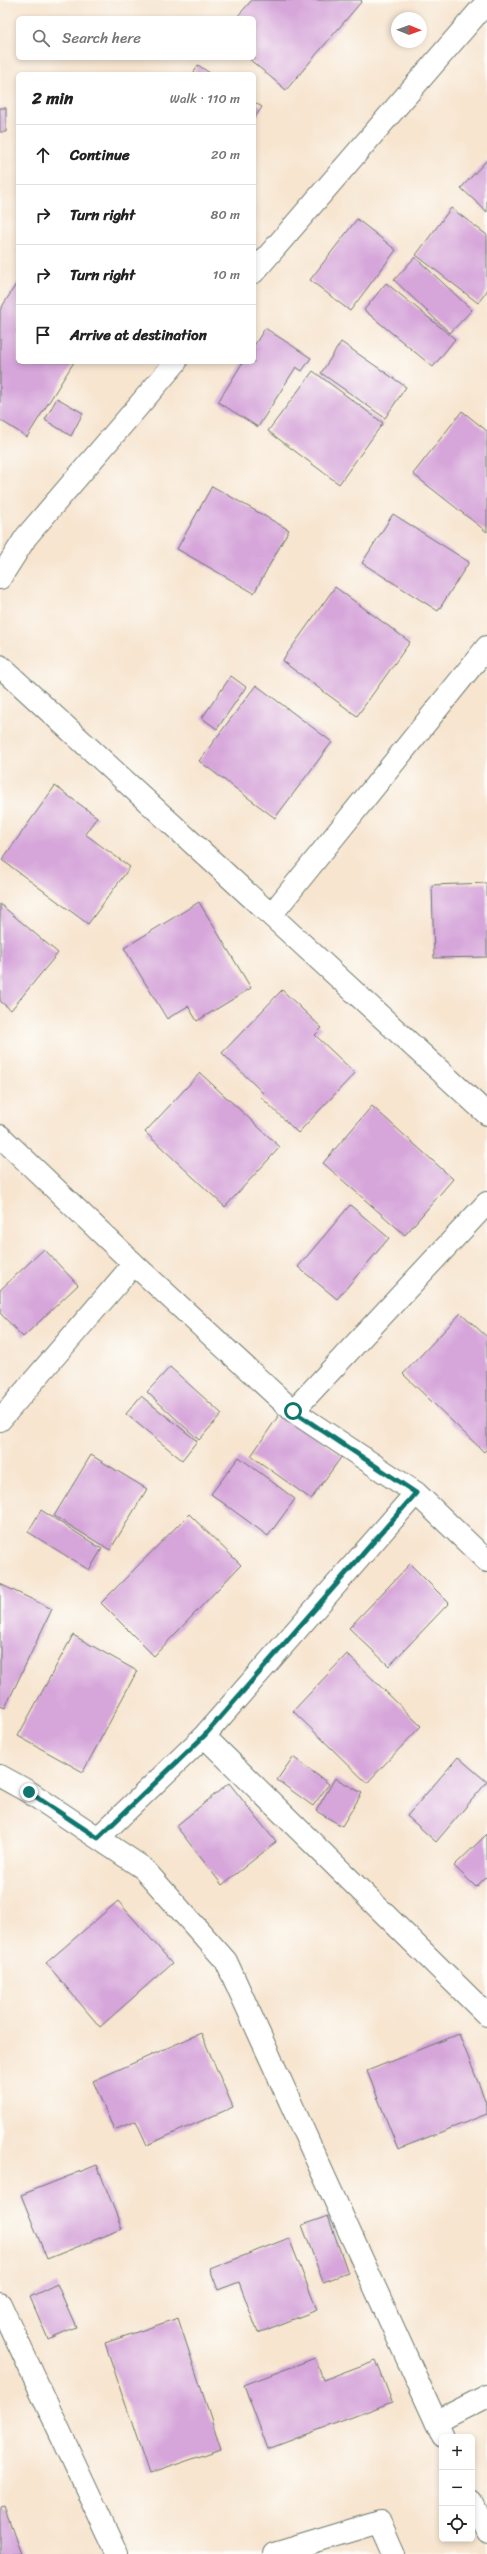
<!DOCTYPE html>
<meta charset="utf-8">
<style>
:root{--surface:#fff;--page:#f2f2f2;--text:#222;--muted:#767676;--line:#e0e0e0}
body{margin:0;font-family:Sriracha,sans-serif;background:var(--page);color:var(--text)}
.controls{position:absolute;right:12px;bottom:12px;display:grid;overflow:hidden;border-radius:6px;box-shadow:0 2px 6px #0003}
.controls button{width:36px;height:36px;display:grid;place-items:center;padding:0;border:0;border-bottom:1px solid var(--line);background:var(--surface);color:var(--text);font:20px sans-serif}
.compass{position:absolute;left:391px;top:12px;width:36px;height:36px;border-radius:50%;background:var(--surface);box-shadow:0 2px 6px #0003;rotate:91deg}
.stop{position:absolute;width:12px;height:12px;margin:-9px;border:3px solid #0f766e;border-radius:50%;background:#fff}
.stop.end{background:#0f766e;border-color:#fff;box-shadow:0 1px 4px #0008}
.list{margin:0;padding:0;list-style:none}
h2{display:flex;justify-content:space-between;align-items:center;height:52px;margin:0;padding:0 16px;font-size:17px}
h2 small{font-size:13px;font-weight:400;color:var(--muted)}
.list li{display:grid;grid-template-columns:26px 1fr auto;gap:12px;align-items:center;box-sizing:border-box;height:60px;padding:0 16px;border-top:1px solid var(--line)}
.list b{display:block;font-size:15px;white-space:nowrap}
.list em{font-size:13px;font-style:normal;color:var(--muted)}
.icon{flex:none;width:22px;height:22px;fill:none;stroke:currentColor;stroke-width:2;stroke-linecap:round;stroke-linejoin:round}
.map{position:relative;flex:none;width:487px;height:2554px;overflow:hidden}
.search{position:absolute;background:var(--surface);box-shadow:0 2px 6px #0003;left:16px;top:16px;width:240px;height:44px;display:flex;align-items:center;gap:10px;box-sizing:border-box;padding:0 14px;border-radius:6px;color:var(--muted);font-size:15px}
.panel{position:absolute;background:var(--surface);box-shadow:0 2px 6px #0003;left:16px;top:72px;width:240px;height:292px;border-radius:6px}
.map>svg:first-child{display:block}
.building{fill:#d6a5da}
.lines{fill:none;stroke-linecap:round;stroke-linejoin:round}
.minor-casing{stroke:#6b786b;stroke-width:24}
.minor{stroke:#fff;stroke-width:22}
.route{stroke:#0f766e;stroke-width:5}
</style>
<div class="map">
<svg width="487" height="2554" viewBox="0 0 487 2554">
<rect width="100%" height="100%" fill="#fdfcf7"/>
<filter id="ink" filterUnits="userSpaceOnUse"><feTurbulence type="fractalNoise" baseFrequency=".025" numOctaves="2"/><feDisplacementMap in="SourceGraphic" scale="8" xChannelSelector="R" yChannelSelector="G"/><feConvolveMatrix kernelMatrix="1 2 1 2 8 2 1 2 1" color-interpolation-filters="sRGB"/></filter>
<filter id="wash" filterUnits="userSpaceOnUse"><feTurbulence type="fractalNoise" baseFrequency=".012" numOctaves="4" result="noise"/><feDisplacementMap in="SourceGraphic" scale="16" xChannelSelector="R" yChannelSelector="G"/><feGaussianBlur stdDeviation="0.9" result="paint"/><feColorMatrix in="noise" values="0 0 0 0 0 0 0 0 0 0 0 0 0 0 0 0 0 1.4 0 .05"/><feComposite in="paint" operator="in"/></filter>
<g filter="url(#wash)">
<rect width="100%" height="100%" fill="#f7e5d0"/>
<g id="blocks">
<path class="building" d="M252,0H361L362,1L286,90L248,58H254V18H236Z
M198,65L211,74H193Z
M254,102L262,107L254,119Z
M0,108H6V132H0Z
M487,160V212L461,188Z
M451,208L487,235V291L478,303L416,255Z
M357,219L396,250L350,311L310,280Z
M415,257L472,310L450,333L394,280Z
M18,281V362H74L27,437L0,420V310Z
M386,283L455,339L433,367L364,310Z
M265,328L311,358L302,371L296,367L258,427L218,402L243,362H254V346Z
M341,342L406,387L385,418L321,373Z
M313,371L383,423L339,484L268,431Z
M57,398L83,413L71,436L45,420Z
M462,411L487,431V532L413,474Z
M212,486L289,530L254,593L177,549Z
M393,514L469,562L438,611L362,563Z
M335,587L410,642L357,716L282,661Z
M231,676L246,687L217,729L202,718Z
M256,685L332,742L275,818L199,761Z
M55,786L97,817L85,834L130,867L88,924L2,860Z
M487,883V957L434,958L432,885Z
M199,902L251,988L197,1021L188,1006L167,1019L124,948Z
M0,904L58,953L11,1010L0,1001Z
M282,990L322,1028L315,1035L355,1073L298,1133L260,1096L263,1093L222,1053Z
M200,1073L280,1147L225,1207L145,1132Z
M372,1106L453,1179L405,1235L323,1163Z
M350,1205L389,1238L337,1299L298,1267Z
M44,1249L78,1285L23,1337L0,1313V1290Z
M461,1313L487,1337V1449L484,1452L403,1374Z
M170,1367L222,1414L199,1440L147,1392Z
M141,1396L197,1441L182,1460L126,1414Z
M281,1412L342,1456L311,1499L251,1456Z
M91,1455L147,1489L110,1550L54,1516Z
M239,1457L295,1499L268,1536L211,1494Z
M41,1510L102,1549L89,1570L28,1532Z
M189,1514L241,1565L154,1656L101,1603Z
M410,1564L449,1603L389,1666L349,1628Z
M0,1584L52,1609L5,1708L0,1706Z
M73,1635L137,1671L83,1772L18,1736Z
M347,1654L421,1726L367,1783L293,1711Z
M293,1757L329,1784L313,1806L277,1780Z
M458,1757L487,1782L436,1842L407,1816Z
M335,1778L362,1793L342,1826L316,1811Z
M229,1783L276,1842L222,1885L176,1826Z
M487,1834V1876L476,1887L454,1866Z
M118,1901L172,1963L100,2027L46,1963Z
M201,2033L233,2107L147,2145L136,2121L114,2130L93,2081Z
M459,2034L487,2105V2114L398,2149L367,2071Z
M97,2165L122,2229L47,2259L21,2195Z
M328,2216L348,2273L323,2282L302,2225Z
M289,2238L317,2310L258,2333L239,2282L218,2290L210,2269Z
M57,2284L76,2327L48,2339L30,2297Z
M178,2318L221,2449L149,2474L105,2343Z
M315,2358L323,2380L376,2360L392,2402L268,2449L244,2385Z
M4,2507L21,2554H0V2508Z"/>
</g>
</g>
<g filter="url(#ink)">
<use href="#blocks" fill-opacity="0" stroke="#6b786b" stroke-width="1"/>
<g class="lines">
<g class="minor-casing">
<path id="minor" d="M254,272L487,2
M0,578L26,537L176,362
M0,666L487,1114
M271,915L487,647
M0,1136L134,1264L0,1420
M134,1264L293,1411L416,1493L487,1561
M293,1411L487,1203
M416,1493L204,1736L487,2015
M0,1776L29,1792L143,1868L226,1961L443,2437
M98,1838L204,1736
M0,2304L117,2554
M436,2422L487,2396
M472,2501L487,2533
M274,2554L380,2522L394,2554"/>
</g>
<use href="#minor" class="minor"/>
</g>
</g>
<g class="lines" filter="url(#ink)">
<path class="route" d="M29,1792L98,1838L204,1736L416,1493L293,1411"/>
</g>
</svg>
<div class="controls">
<button>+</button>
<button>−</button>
<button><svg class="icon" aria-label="locate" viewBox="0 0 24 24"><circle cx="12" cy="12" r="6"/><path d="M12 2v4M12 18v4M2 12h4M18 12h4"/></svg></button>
</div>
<svg class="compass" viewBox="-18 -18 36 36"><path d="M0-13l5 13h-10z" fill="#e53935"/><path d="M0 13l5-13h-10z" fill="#767676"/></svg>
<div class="stop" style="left:293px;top:1411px"></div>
<div class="stop end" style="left:29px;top:1792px"></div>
<div class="search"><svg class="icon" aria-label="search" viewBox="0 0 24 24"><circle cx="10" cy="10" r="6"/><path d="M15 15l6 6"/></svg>Search here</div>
<section class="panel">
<h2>2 min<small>Walk · 110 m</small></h2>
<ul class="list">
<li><svg class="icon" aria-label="ahead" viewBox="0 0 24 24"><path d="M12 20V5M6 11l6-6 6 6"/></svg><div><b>Continue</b></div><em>20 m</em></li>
<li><svg class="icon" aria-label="right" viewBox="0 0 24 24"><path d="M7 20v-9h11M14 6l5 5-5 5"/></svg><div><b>Turn right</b></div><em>80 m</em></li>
<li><svg class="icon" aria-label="right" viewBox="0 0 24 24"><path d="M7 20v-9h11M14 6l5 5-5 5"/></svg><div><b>Turn right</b></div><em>10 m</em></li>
<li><svg class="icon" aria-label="arrive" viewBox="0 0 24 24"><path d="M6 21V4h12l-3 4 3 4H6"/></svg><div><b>Arrive at destination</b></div></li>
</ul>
</section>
</div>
